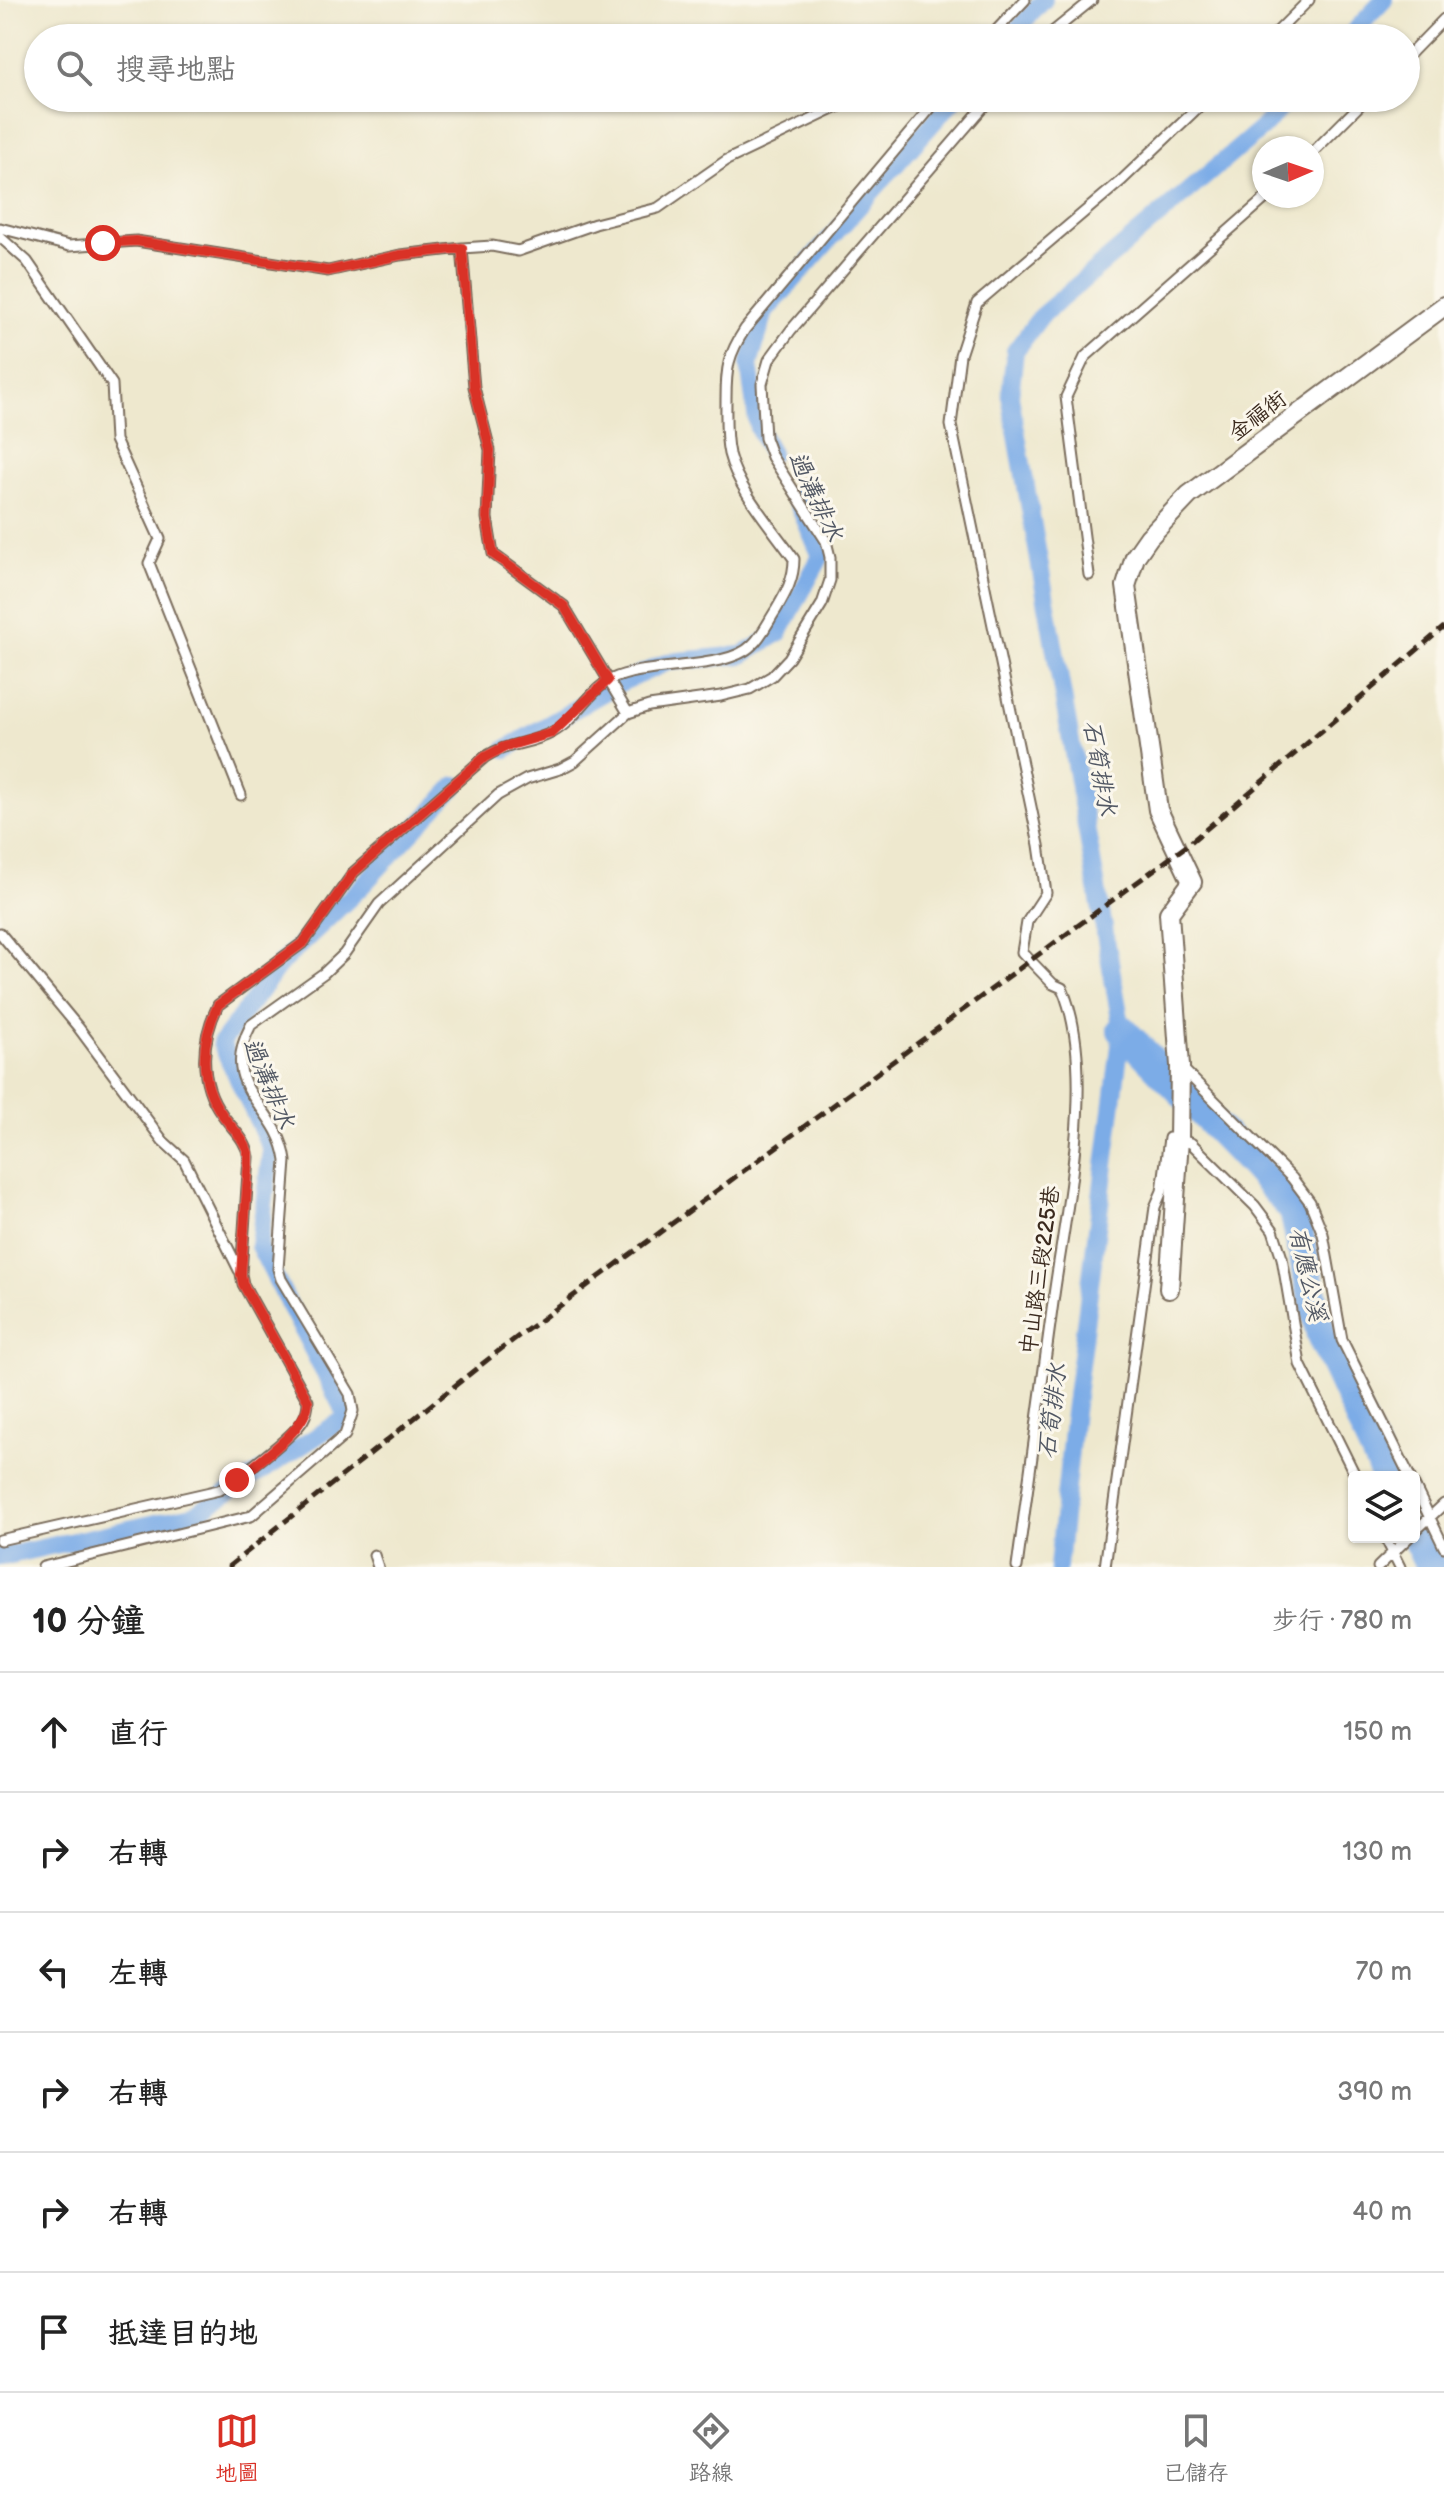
<!DOCTYPE html>
<html lang="zh-TW">
<meta charset="utf-8">
<style>
:root{--surface:#fff;--page:#f2f2f2;--text:#222;--muted:#767676;--line:#e0e0e0;--accent:#d93025}
body{margin:0;font-family:"Balsamiq Sans","LXGW WenKai TC",sans-serif;background:var(--page);color:var(--text)}
.controls{position:absolute;right:24px;bottom:24px;display:grid;overflow:hidden;border-radius:8px;box-shadow:0 2px 6px #0004}
.controls button{width:72px;height:72px;display:grid;place-items:center;padding:0;border:0;border-bottom:2px solid var(--line);background:var(--surface);color:var(--text);font:40px sans-serif}
.compass{position:absolute;left:1252px;top:136px;width:72px;height:72px;border-radius:50%;background:var(--surface);box-shadow:0 2px 6px #0004;rotate:88deg}
.stop{position:absolute;width:24px;height:24px;margin:-18px;border:6px solid #d93025;border-radius:50%;background:#fff}
.stop.end{background:#d93025;border-color:#fff;box-shadow:0 2px 8px #0008}
.list{margin:0;padding:0;list-style:none}
h2{display:flex;justify-content:space-between;align-items:center;height:104px;margin:0;padding:0 32px;font-size:34px}
h2 small{font-size:26px;font-weight:400;color:var(--muted)}
.list li{display:grid;grid-template-columns:52px 1fr auto;gap:24px;align-items:center;box-sizing:border-box;height:120px;padding:0 32px;border-top:2px solid var(--line)}
.list b{display:block;font-size:30px;white-space:nowrap}
.list em{font-size:26px;font-style:normal;color:var(--muted)}
.icon{flex:none;width:44px;height:44px;fill:none;stroke:currentColor;stroke-width:2;stroke-linecap:round;stroke-linejoin:round}
.map{position:relative;flex:none;width:1444px;height:1567px;overflow:hidden}
.search{position:absolute;background:var(--surface);box-shadow:0 2px 6px #0004;left:24px;right:24px;top:24px;height:88px;display:flex;align-items:center;gap:20px;box-sizing:border-box;padding:0 28px;border-radius:44px;color:var(--muted);font-size:30px}
.sheet{height:824px;background:var(--surface)}
nav{display:flex;justify-content:space-around;align-items:center;box-sizing:border-box;height:112px;border-top:2px solid var(--line);background:var(--surface);font-size:22px;color:var(--muted)}
nav a{display:grid;justify-items:center;gap:4px}
nav .on{color:var(--accent)}
.map>svg:first-child{display:block}
.lines{fill:none;stroke-linecap:round;stroke-linejoin:round}
.canal{stroke:#7cace7;stroke-width:18}
.river{stroke:#7cace7;stroke-width:30}
.service-casing{stroke:#7a6c5c;stroke-width:13}
.minor-casing{stroke:#7a6c5c;stroke-width:22}
.service{stroke:#fff;stroke-width:9}
.minor{stroke:#fff;stroke-width:18}
.rail{stroke:#3b2a1e;stroke-width:5;stroke-dasharray:12 6;stroke-linecap:butt}
.route{stroke:#d93025;stroke-width:10}
.labels{text-anchor:middle;stroke-width:6;stroke-linejoin:round;paint-order:stroke}
.street-label{font-size:22px;fill:#3b2a1e;stroke:#fbf7ec}
.water-label{font-size:24px;font-style:italic;fill:#525864;stroke:#fbf7ec}
</style>
<div class="map">
<svg width="1444" height="1567" viewBox="0 0 1444 1567">
<rect width="100%" height="100%" fill="#fbf7ec"/>
<filter id="ink" filterUnits="userSpaceOnUse"><feTurbulence type="fractalNoise" baseFrequency=".0125" numOctaves="2"/><feDisplacementMap in="SourceGraphic" scale="16" xChannelSelector="R" yChannelSelector="G"/><feConvolveMatrix kernelMatrix="1 2 1 2 8 2 1 2 1" color-interpolation-filters="sRGB"/></filter>
<filter id="wash" filterUnits="userSpaceOnUse"><feTurbulence type="fractalNoise" baseFrequency=".006" numOctaves="4" result="noise"/><feDisplacementMap in="SourceGraphic" scale="32" xChannelSelector="R" yChannelSelector="G"/><feGaussianBlur stdDeviation="1.8" result="paint"/><feColorMatrix in="noise" values="0 0 0 0 0 0 0 0 0 0 0 0 0 0 0 0 0 1.4 0 .05"/><feComposite in="paint" operator="in"/></filter>
<g filter="url(#wash)">
<rect width="100%" height="100%" fill="#eee8ce"/>
<g class="lines">
<path class="canal" d="M1009,38L1044,0
M1348,38L1384,0
M771,453L758,428L749,365L765,312L955,98
M506,749L620,683L668,662L742,655L779,633L821,556L795,497
M0,1557L193,1515L347,1417L259,1246L271,1149L221,1043L281,963L359,889L456,785
M1058,1567L1073,1420L1122,1030L1010,396L1015,351L1041,316L1261,129L1290,98"/>
<path class="river" d="M1122,1030L1252,1164L1294,1211L1321,1335L1386,1477
M1414,1534L1431,1567"/>
</g>
</g>
<g filter="url(#ink)">
<g class="lines">
<g class="service-casing">
<path id="service" d="M989,38L1025,0
M1045,38L1092,0
M1271,38L1309,0
M1406,58L1444,19
M1312,153L1367,98
M0,228L69,246L136,241L328,271L400,255L462,248L492,246L518,251L595,224L658,208L727,160L857,98
M0,237L27,261L112,384L115,440L160,539L149,563L241,795
M462,248L474,387L490,450L487,518L493,554L564,606L628,713
M1089,575L1066,397L1085,357L1268,196
M0,933L78,1027L163,1141L184,1160L239,1270
M1182,1068L1292,1178L1310,1202L1323,1234L1342,1340L1410,1477
M1414,1485L1444,1547
M1414,1532L1444,1504
M1385,1537L1400,1567
M0,1540L219,1490C237,1479 294,1436 303,1420C307,1413 308,1408 308,1401L243,1284L241,1274L249,1157C246,1139 232,1129 222,1114C198,1081 201,1040 218,1005L304,942L354,872L485,757C506,743 532,744 553,732C576,720 589,690 612,679C648,662 727,671 752,645C762,636 768,622 776,610C786,593 794,579 794,559C773,529 738,490 729,454C725,436 726,417 726,399C726,368 728,355 745,329L939,98
M374,1555L378,1567
M43,1567L251,1516L345,1435L353,1411L350,1394L281,1279L278,1269L286,1161C278,1102 216,1091 251,1025L324,973L344,954L379,904L498,795L527,779L560,769L575,761L628,713L649,706L721,696L750,689L772,676L789,658L822,604L830,580V557L826,541L772,457L765,438L762,384L769,360L791,330L991,98
M1017,1567C1029,1476 1042,1386 1054,1295C1066,1209 1097,1069 1062,988L1053,984L1022,952L1027,922L1046,893L1039,845L951,425L960,355L977,303L1122,180L1208,98
M1105,1567L1155,1207L1162,1191L1169,1138L1191,1143L1255,1206L1273,1230L1282,1258L1300,1364L1356,1477
M1378,1567L1409,1537"/>
</g>
<g class="minor-casing">
<path id="minor" d="M1169,1289L1179,1139L1180,1066L1169,913L1192,882L1158,810L1126,586L1135,557L1149,537L1189,495L1444,306"/>
</g>
<use href="#service" class="service"/>
<use href="#minor" class="minor"/>
<path class="rail" d="M228,1567L501,1349L1185,847L1444,627"/>
</g>
</g>
<g class="lines" filter="url(#ink)">
<path class="route" d="M103,243L136,241L328,271L400,255L462,248L474,387L490,450L487,518L493,554L564,606L608,680L552,733L504,747L485,757L354,872L304,942L218,1005C201,1040 198,1081 222,1114C232,1129 246,1139 249,1157L241,1274L243,1284L308,1401C308,1429 257,1462 237,1480"/>
</g>
<g class="labels">
<g class="street-label">
<text transform="translate(1257 415) rotate(-37)" y="8">金福街</text>
<text transform="translate(1039 1270) rotate(-82)" y="8">中山路三段225巷</text>
</g>
<g class="water-label">
<text transform="translate(816 496) rotate(65)" y="8">過溝排水</text>
<text transform="translate(1100 768) rotate(80)" y="8">石筍排水</text>
<text transform="translate(269 1083) rotate(67)" y="8">過溝排水</text>
<text transform="translate(1308 1274) rotate(77)" y="8">有應公溪</text>
<text transform="translate(1052 1411) rotate(-83)" y="8">石筍排水</text>
</g>
</g>
</svg>
<div class="controls">
<button><svg class="icon" aria-label="layers" viewBox="0 0 24 24"><path d="M12 4l9 5-9 5-9-5zM3 14l9 5 9-5"/></svg></button>
</div>
<svg class="compass" viewBox="-18 -18 36 36"><path d="M0-13l5 13h-10z" fill="#e53935"/><path d="M0 13l5-13h-10z" fill="#767676"/></svg>
<div class="stop" style="left:103px;top:243px"></div>
<div class="stop end" style="left:237px;top:1480px"></div>
<div class="search"><svg class="icon" aria-label="search" viewBox="0 0 24 24"><circle cx="10" cy="10" r="6"/><path d="M15 15l6 6"/></svg>搜尋地點</div>
</div>
<section class="sheet">
<h2>10 分鐘<small>步行 · 780 m</small></h2>
<ul class="list">
<li><svg class="icon" aria-label="ahead" viewBox="0 0 24 24"><path d="M12 20V5M6 11l6-6 6 6"/></svg><div><b>直行</b></div><em>150 m</em></li>
<li><svg class="icon" aria-label="right" viewBox="0 0 24 24"><path d="M7 20v-9h11M14 6l5 5-5 5"/></svg><div><b>右轉</b></div><em>130 m</em></li>
<li><svg class="icon" aria-label="left" viewBox="0 0 24 24"><path d="M17 20v-9H6M10 6l-5 5 5 5"/></svg><div><b>左轉</b></div><em>70 m</em></li>
<li><svg class="icon" aria-label="right" viewBox="0 0 24 24"><path d="M7 20v-9h11M14 6l5 5-5 5"/></svg><div><b>右轉</b></div><em>390 m</em></li>
<li><svg class="icon" aria-label="right" viewBox="0 0 24 24"><path d="M7 20v-9h11M14 6l5 5-5 5"/></svg><div><b>右轉</b></div><em>40 m</em></li>
<li><svg class="icon" aria-label="arrive" viewBox="0 0 24 24"><path d="M6 21V4h12l-3 4 3 4H6"/></svg><div><b>抵達目的地</b></div></li>
</ul>
</section>
<nav>
<a class="on"><svg class="icon" aria-label="map" viewBox="0 0 24 24"><path d="M3 6l6-2 6 2 6-2v14l-6 2-6-2-6 2zM9 4v14M15 6v14"/></svg>地圖</a>
<a><svg class="icon" aria-label="directions" viewBox="0 0 24 24"><path d="M12 3l9 9-9 9-9-9zM9 14v-3h6M13 9l2 2-2 2"/></svg>路線</a>
<a><svg class="icon" aria-label="saved" viewBox="0 0 24 24"><path d="M7 4h10v16l-5-4-5 4z"/></svg>已儲存</a>
</nav>
